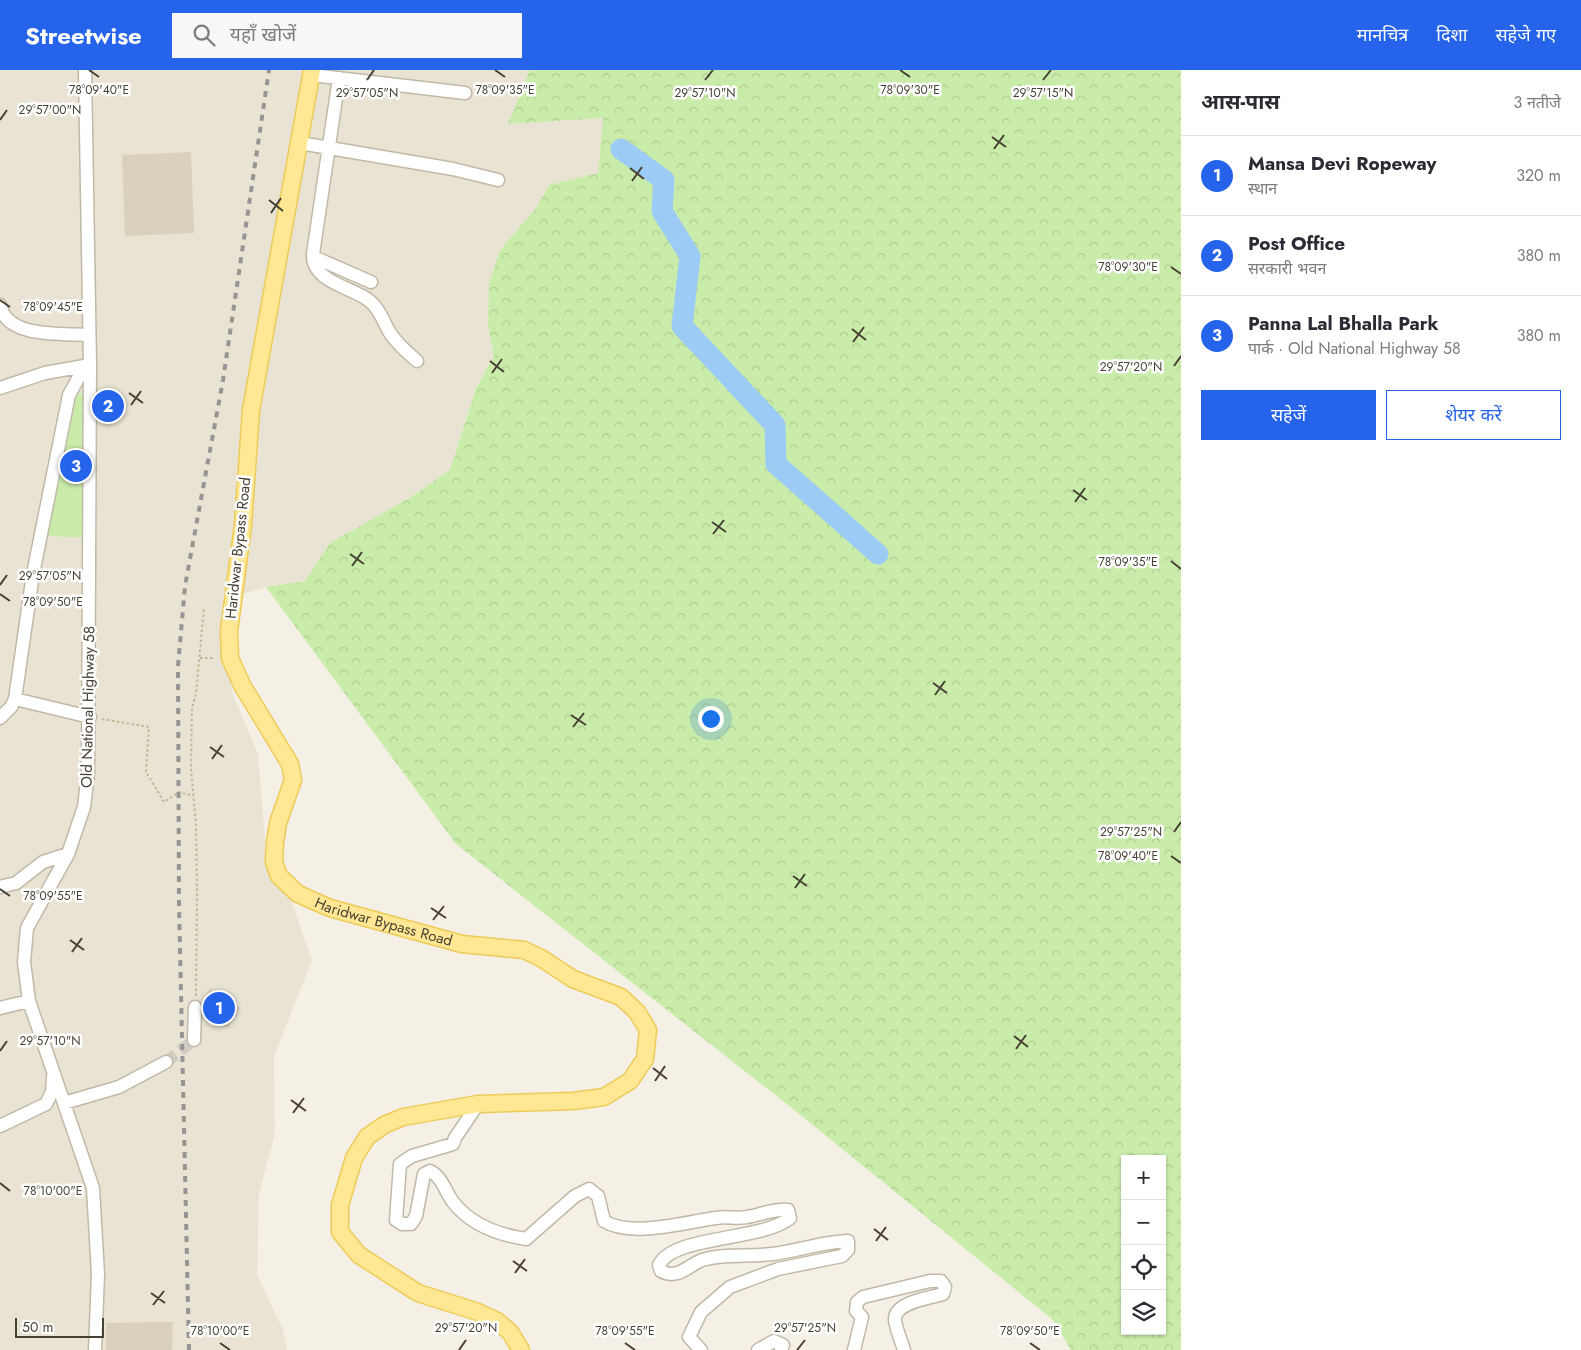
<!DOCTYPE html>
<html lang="hi">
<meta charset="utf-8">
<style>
:root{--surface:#fff;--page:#f7f7f7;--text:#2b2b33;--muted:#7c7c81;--line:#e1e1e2;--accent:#2563eb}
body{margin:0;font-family:Jost,"Noto Sans Devanagari",sans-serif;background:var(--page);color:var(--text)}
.controls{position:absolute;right:15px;bottom:15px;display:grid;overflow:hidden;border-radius:0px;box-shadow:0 1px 4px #0004}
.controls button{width:45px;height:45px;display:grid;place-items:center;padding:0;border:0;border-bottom:1px solid var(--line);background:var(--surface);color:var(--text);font:25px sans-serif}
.scale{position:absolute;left:15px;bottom:12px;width:89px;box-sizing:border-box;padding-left:5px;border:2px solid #474134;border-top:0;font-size:14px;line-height:18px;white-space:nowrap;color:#474134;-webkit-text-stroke:4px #fff;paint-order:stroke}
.you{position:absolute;left:710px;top:648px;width:18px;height:18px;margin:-12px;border:4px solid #fff;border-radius:50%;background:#1a73e8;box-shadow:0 0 0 8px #1a73e833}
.badge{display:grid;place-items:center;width:32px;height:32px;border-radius:50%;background:var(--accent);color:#fff;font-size:16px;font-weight:700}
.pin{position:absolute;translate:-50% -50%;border:2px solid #fff;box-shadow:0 1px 5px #0006}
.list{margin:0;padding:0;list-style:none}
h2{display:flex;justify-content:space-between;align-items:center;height:65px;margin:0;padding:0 20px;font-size:21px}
h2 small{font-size:16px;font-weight:400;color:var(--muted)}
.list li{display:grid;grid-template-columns:32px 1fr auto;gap:15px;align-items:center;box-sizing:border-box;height:80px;padding:0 20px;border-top:1px solid var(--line)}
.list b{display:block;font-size:19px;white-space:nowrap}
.list p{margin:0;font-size:16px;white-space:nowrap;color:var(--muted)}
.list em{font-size:16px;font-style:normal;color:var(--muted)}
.actions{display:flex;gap:10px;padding:15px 20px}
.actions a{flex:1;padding:11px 0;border:1px solid var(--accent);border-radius:0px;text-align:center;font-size:18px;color:var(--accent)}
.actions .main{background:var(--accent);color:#fff}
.icon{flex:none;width:28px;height:28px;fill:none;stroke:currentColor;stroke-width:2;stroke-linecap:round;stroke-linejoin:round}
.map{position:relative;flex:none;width:1181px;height:1280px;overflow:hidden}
header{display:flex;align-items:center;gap:30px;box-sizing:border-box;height:70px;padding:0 25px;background:var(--accent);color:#fff}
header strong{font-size:24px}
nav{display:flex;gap:28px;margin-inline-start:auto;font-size:18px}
.search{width:350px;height:45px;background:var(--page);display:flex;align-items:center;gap:12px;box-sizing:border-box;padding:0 18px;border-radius:0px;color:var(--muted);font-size:19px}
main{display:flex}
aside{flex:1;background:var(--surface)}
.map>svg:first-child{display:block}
.residential{fill:#e8e3d3}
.forest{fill:url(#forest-crowns);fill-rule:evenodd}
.park{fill:#caecaa}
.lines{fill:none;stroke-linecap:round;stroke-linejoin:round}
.river{stroke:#9ccbf6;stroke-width:21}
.building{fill:#dad0bc}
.minor-tunnel{stroke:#d1cdc2;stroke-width:12;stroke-dasharray:12 6;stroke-linecap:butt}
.minor-casing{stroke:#c0b9a7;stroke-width:15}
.major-casing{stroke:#eecb59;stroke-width:19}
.path{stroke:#c3b697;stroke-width:2;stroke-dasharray:2.5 2.5;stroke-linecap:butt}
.minor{stroke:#fff;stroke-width:12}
.major{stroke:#ffe793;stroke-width:16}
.rail{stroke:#959595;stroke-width:4;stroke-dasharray:6 6;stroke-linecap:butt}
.ticks{fill:none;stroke:#474134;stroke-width:2}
.labels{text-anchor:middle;stroke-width:5;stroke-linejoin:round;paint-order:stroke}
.street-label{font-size:15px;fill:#474134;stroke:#fff}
.ticks-label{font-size:12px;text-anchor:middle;fill:#474134;stroke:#fff;stroke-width:5;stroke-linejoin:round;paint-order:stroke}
</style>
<header>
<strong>Streetwise</strong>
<div class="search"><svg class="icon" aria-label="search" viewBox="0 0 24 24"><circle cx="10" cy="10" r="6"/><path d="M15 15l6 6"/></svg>यहाँ खोजें</div>
<nav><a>मानचित्र</a><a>दिशा</a><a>सहेजे गए</a></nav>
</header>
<main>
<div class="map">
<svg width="1181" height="1280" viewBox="0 0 1181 1280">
<defs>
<pattern id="forest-crowns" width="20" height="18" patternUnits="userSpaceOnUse" patternTransform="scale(1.25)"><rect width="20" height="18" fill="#caecaa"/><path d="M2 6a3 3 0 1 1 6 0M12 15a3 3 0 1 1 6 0" fill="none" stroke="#afcc93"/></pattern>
</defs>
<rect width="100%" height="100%" fill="#f4f0e5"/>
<path class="residential" d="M0,0H530L508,54L603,48L598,104L549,115L536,138L500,180L488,255L494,286L476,318L450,400L411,427L330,473L305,511L266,517L229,528L223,566L233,624L258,684L267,795L288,822L312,890L274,986L275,1063L259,1124L257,1205L283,1260L287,1280H0Z"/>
<path class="forest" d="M530,0H1181V1280H1071L1053,1250L793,1039L456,774L266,517L305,511L330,473L411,427L450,400L476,318L494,286L488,255L489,214L500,180L536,138L549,115L598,103L603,48L508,54ZM1125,1089H1162V1261H1125Z"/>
<path class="park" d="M77,323L87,325L93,468L47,466Z"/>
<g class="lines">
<path class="river" d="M621,79L664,110L662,141L690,186L682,256L775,355L776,394L878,484"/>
</g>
<path class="building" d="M191,82L194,163L125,166L122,85Z
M210,919L240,938L228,958L203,942L202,933Z
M163,1252H173L172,1280H106V1253Z"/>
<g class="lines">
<path class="minor-tunnel" d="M166,992L194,970"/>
<g class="minor-casing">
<path id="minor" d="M85,0L90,295L88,703L84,737L68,784L27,858L24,892L29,931L93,1118L98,1204L95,1280
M312,5L465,23
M339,8L313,184L316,188L371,212
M300,73L453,99L498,110
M313,185C312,211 350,217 367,229C379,237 383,251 390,263C397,274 407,282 417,291
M0,235C7,269 62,263 89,265
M0,318L45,303L90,295
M15,629L90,647
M0,648L11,637L15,629L33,504L69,325L85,296
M0,817L16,813L43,792L68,784
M0,938L29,931
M194,970L195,937
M64,1033L119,1017L166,992
M478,1034L455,1068L453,1074L412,1086L400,1094L396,1150L402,1154H411L416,1146L424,1104L430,1101C442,1107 445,1121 453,1132C471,1155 499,1165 526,1169L575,1126L589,1119L598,1126L604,1151C631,1168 685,1152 716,1148C726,1146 737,1149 747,1147C761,1145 774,1138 788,1140L790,1148C762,1171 673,1165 659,1195L661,1201C678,1210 687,1196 702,1190C724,1183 749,1187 772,1184C797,1181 822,1172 848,1171V1180L842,1186L778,1199L730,1217L701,1242L689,1267L701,1280
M0,1056L46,1034L52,1022L53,1007
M758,1280L774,1271L783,1275L781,1280
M854,1280L862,1247L856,1241L857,1232L863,1227L930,1211H941L945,1217L943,1224C930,1228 894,1232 895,1250C896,1259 901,1270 904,1280"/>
</g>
<g class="major-casing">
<g id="major">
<path id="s1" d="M312,0L251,340L243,455L229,561L230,588L242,615L290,694L293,710L278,753L275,772L274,792L279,806L298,824L330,838L462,874L524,880L541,888L573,909L621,927L637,942L648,960L645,989L630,1011L604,1027L573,1031L478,1034L403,1047L384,1055L367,1067L354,1088L340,1135V1162L359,1185L418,1223L478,1242L497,1251L510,1262L521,1280"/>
</g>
</g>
<path class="path" d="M200,588H215
M102,649L149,657L146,702L164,732L179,722L193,726
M196,926L197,821L196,756L191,699L192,638L196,623L204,538
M208,941L220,945"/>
<use href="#minor" class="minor"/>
<use href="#major" class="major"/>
<path class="rail" d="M189,1280L179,834L178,596L185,516L223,310L269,0"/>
</g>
<path class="ticks" d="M89,0L99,7M495,0L505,7M900,0L910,7M367,10L374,0M705,10L713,0M1043,10L1051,0M0,50L7,40M992,67L1006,77M994,79L1004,65M630,98L644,109M632,111L642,97M269,130L283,141M271,143L281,128M1171,197L1181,204M0,230L10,237M852,259L866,270M853,272L864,257M490,291L504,302M1174,296L1181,286M492,303L502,289M129,323L143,333M131,335L141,321M1073,420L1087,430M1075,432L1085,418M712,452L726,462M713,464L724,450M350,484L364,494M1171,491L1181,499M352,496L362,482M0,515L7,505M0,524L10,531M933,613L947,623M935,625L945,611M571,645L586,655M573,657L584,643M210,677L224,687M212,689L222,675M1174,762L1181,752M1171,786L1181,793M793,806L807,816M795,818L805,804M0,819L10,826M431,838L446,848M433,850L444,836M70,870L84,880M72,882L82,868M1014,966L1028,977M1016,979L1026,965M0,981L7,971M653,998L667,1009M655,1011L665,996M291,1030L306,1041M293,1043L304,1028M0,1113L10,1121M874,1159L888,1170M876,1171L886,1157M513,1191L527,1201M515,1203L525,1189M151,1223L165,1233M153,1235L164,1221M220,1273L230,1280M625,1273L635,1280M1030,1273L1040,1280M459,1280L466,1270M797,1280L805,1270"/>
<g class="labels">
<g class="street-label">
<text transform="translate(238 478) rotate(-84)" y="5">Haridwar Bypass Road</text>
<text transform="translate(88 637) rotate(-89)" y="5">Old National Highway 58</text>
<text dy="5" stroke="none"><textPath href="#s1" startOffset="949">Haridwar Bypass Road</textPath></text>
</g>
</g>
<g class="ticks-label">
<text x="99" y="24">78°09'40"E</text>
<text x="910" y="24">78°09'30"E</text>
<text x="505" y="24">78°09'35"E</text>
<text x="705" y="27">29°57'10"N</text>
<text x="1043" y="27">29°57'15"N</text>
<text x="367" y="27">29°57'05"N</text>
<text x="50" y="44">29°57'00"N</text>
<text x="1128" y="201">78°09'30"E</text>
<text x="53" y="241">78°09'45"E</text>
<text x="1131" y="301">29°57'20"N</text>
<text x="1128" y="496">78°09'35"E</text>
<text x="50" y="510">29°57'05"N</text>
<text x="53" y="536">78°09'50"E</text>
<text x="1131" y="766">29°57'25"N</text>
<text x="1128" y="790">78°09'40"E</text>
<text x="53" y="830">78°09'55"E</text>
<text x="50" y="975">29°57'10"N</text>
<text x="53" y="1125">78°10'00"E</text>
<text x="466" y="1262">29°57'20"N</text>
<text x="805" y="1262">29°57'25"N</text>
<text x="220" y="1265">78°10'00"E</text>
<text x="625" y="1265">78°09'55"E</text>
<text x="1030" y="1265">78°09'50"E</text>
</g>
</svg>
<div class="controls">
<button>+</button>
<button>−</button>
<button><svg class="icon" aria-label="locate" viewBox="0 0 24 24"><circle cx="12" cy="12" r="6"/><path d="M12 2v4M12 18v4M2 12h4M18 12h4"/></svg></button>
<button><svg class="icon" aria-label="layers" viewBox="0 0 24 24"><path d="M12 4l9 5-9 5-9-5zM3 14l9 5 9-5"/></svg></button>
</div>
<div class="scale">50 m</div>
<div class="you"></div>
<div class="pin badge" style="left:219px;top:938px">1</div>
<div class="pin badge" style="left:108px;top:336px">2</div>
<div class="pin badge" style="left:76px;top:396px">3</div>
</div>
<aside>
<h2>आस-पास<small>3 नतीजे</small></h2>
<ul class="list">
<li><span class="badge">1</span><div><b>Mansa Devi Ropeway</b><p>स्थान</p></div><em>320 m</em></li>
<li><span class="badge">2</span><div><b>Post Office</b><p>सरकारी भवन</p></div><em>380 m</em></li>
<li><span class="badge">3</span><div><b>Panna Lal Bhalla Park</b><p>पार्क · Old National Highway 58</p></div><em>380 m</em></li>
</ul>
<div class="actions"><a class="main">सहेजें</a><a>शेयर करें</a></div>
</aside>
</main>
